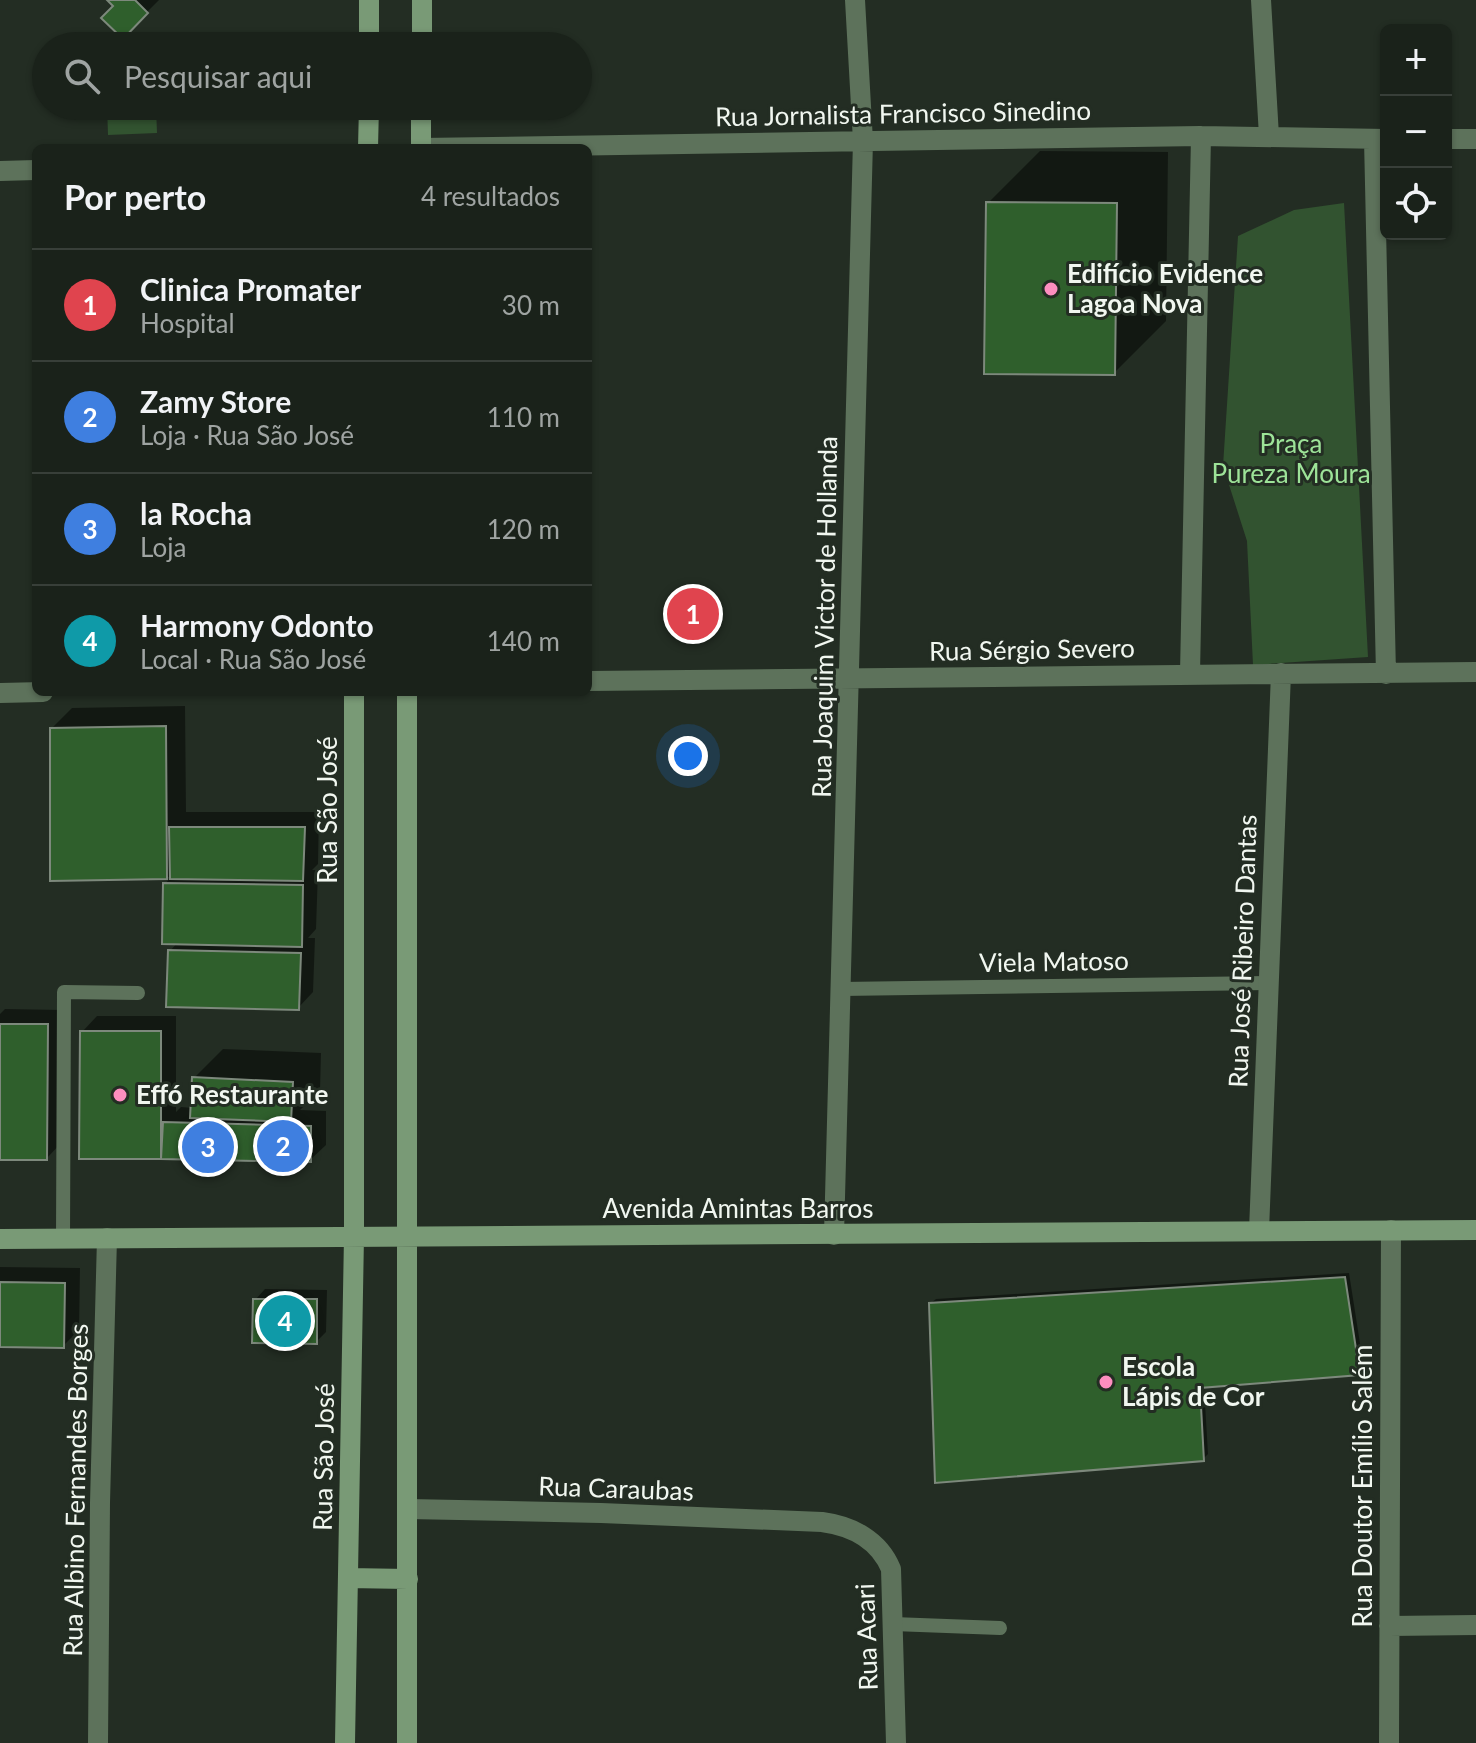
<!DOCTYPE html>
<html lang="pt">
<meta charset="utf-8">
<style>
:root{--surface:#1a221a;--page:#272f27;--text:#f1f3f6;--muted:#9fa4a2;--line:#383f39;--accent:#bca0f2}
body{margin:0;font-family:Lato,sans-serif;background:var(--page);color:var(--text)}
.controls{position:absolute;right:24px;top:24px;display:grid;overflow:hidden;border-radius:12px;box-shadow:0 2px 6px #0004}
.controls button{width:72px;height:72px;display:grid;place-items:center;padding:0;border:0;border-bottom:2px solid var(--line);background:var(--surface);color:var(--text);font:40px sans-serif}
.you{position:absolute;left:688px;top:756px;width:28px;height:28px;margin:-20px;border:6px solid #fff;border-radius:50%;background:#1a73e8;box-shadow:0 0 0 12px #1a73e833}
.badge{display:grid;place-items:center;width:52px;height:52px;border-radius:50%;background:var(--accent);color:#fff;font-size:26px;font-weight:700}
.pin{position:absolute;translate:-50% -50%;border:4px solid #fff;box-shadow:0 2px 8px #0006}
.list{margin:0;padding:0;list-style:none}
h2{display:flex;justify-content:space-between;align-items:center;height:104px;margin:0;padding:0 32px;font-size:34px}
h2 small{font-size:26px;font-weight:400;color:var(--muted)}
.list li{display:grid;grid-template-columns:52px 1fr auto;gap:24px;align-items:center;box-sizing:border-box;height:112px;padding:0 32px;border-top:2px solid var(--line)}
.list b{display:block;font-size:30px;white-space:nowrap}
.list p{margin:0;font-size:26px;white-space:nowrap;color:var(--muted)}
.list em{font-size:26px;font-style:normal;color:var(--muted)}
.icon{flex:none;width:44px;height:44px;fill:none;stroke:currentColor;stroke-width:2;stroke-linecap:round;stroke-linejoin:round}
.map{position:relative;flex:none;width:1476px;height:1743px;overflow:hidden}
.search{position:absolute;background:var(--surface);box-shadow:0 2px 6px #0004;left:32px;top:32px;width:560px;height:88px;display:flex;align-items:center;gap:20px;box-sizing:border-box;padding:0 28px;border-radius:44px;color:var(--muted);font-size:30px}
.panel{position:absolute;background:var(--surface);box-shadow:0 2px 6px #0004;left:32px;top:144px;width:560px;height:552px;border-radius:12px}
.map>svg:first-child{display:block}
.green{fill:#325330}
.shadow{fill:#0007}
.building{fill:#2f5f2c;stroke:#7d897c;stroke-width:2}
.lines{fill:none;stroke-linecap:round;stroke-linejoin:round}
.lane{stroke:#5d725b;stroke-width:14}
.street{stroke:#5d725b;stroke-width:20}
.secondary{stroke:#799a76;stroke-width:20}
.poi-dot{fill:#fd8ebf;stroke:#232d23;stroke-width:3}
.labels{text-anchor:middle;stroke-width:6;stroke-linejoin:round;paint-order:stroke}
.street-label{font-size:26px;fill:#f1f7f0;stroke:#232d23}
.poi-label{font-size:26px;font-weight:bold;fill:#f1f7f0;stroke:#232d23;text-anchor:start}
.park-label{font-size:26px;fill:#9de398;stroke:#232d23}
</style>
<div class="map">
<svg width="1476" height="1743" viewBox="0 0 1476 1743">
<rect width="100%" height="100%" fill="#232d23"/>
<path class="green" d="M107,106H156L157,133L108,135Z
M1344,203L1368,657L1253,665L1247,541L1223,466L1238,236L1294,210Z"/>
<path class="shadow" d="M110,0H159L123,36L116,6Z
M1040,151L1168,152L1166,321L1114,373L988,203Z
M185,706L186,812H319L318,864L312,870H318L316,929L308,938H315L313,992L298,1008L170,951L178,942L165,884L171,877L52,878V728L72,708Z
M5,1009L63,1010L62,1142L47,1158H0V1014Z
M97,1016H176V1112L181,1107L193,1108L194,1078L223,1049L321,1053L320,1091L300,1110L326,1111V1145L310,1160L81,1157L82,1032Z
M0,1267L80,1268L79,1330L63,1346L0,1345Z
M1349,1273L1364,1369L1359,1373L1204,1386L1208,1454L1203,1459L931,1303L936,1299Z
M265,1289L327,1290L326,1332L316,1342L255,1300Z"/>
<path class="building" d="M107,0H135L148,13L123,39L101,18L113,6Z
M986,202L1117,203L1115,375L984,374Z
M166,726L167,879L50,881V728Z
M169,827H305L303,881L170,879Z
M163,883L303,885L302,947L162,944Z
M168,950L301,953L299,1010L166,1007Z
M0,1024H48L47,1160H0Z
M80,1031H161V1159H79Z
M192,1077L293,1082L291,1122L190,1118Z
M163,1122L311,1126V1162L161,1159Z
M1345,1277L1360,1375L1200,1388L1204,1461L935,1483L929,1303Z
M0,1282L65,1283L64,1348L0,1347Z
M253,1299H317V1344L252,1343Z"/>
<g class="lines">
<path class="lane" d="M841,989L1268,983
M63,1238L64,992L138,993
M893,1624L1000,1628"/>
<path class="street" d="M1261,0L1269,136
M1374,139L1386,674
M1446,139H1476
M421,148L1201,136L1386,139
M0,171L36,170
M1190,673L1201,136
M588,681L1476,672
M0,693L43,692
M1259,1231L1281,673
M834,1235L863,141L855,0
M408,1509L601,1513L822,1522C852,1526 879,1540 891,1569L896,1743
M1389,1626L1476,1625
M98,1743L100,1503L107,1238
M1389,1743L1391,1230"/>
<path class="secondary" d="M369,46V0
M422,46V0
M368,148L369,106
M421,148V106
M0,1239L1476,1230
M348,1578L408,1579
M345,1743L354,1236V692
M407,1743V692"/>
</g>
<g class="poi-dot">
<circle cx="1051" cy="289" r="8"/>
<circle cx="120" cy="1095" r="8"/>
<circle cx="1106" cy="1382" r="8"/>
</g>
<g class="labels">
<g class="street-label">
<text transform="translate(903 114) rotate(-1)" y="9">Rua Jornalista Francisco Sinedino</text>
<text transform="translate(825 617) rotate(-89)" y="9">Rua Joaquim Victor de Hollanda</text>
<text transform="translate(1032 650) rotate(-1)" y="9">Rua Sérgio Severo</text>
<text transform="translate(328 810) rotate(-90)" y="9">Rua São José</text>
<text transform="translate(1243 951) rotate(-88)" y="9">Rua José Ribeiro Dantas</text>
<text transform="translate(1054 962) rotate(-1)" y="9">Viela Matoso</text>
<text x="738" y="1218">Avenida Amintas Barros</text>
<text transform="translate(324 1457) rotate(-89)" y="9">Rua São José</text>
<text transform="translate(1363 1486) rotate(-90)" y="9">Rua Doutor Emílio Salém</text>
<text transform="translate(616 1489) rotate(2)" y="9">Rua Caraubas</text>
<text transform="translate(76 1490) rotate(-89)" y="9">Rua Albino Fernandes Borges</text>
<text transform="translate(867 1637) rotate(-92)" y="9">Rua Acari</text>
</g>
<g class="poi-label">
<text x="1067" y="283">Edifício Evidence<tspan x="1067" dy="30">Lagoa Nova</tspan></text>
<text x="136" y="1104">Effó Restaurante</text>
<text x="1122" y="1376">Escola<tspan x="1122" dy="30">Lápis de Cor</tspan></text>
</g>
<g class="park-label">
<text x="1291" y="453">Praça<tspan x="1291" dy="30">Pureza Moura</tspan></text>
</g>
</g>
</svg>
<div class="controls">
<button>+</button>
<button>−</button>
<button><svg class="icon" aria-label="locate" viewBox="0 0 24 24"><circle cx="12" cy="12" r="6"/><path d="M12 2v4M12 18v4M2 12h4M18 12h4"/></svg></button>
</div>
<div class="you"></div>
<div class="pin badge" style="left:693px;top:614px;background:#e0444e">1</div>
<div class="pin badge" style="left:283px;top:1146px;background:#3f7fe0">2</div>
<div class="pin badge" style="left:208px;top:1147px;background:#3f7fe0">3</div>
<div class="pin badge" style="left:285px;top:1321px;background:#0f9aa8">4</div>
<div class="search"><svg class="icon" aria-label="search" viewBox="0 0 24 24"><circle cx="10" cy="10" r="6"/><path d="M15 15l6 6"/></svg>Pesquisar aqui</div>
<section class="panel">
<h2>Por perto<small>4 resultados</small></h2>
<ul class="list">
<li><span class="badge" style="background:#e0444e">1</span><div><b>Clinica Promater</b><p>Hospital</p></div><em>30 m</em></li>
<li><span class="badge" style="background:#3f7fe0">2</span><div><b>Zamy Store</b><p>Loja · Rua São José</p></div><em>110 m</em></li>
<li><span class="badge" style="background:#3f7fe0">3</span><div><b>la Rocha</b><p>Loja</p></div><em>120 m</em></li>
<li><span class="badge" style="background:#0f9aa8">4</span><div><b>Harmony Odonto</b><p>Local · Rua São José</p></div><em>140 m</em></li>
</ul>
</section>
</div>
